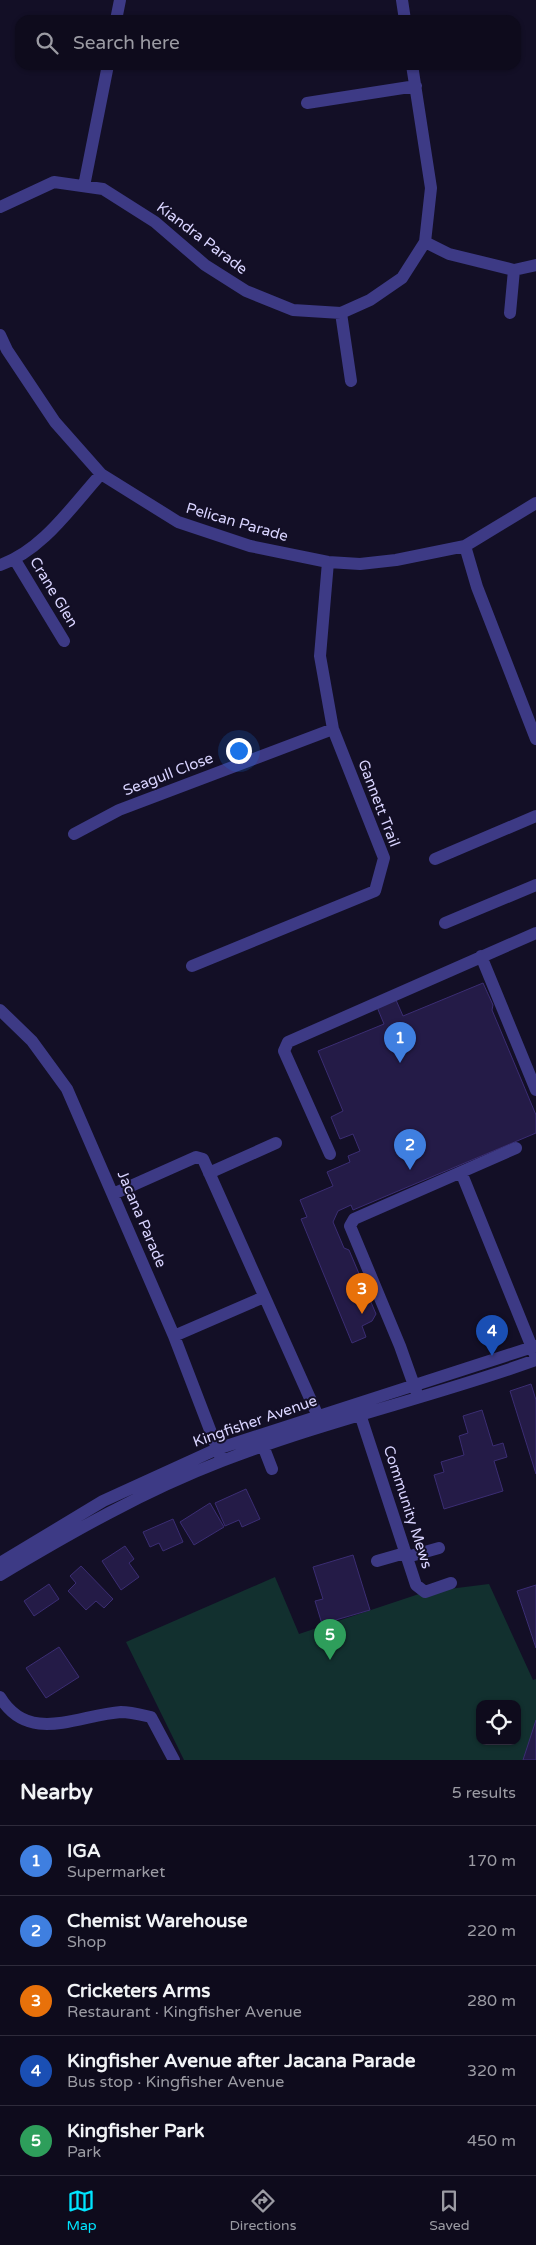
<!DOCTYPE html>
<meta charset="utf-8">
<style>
:root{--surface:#0e0b1c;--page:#171425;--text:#f1f3f6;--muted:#9b9ba3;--line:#2e2b3b;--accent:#00e5ff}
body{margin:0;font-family:"Varela Round",sans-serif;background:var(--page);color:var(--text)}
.controls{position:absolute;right:15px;bottom:15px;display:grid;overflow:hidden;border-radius:10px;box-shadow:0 1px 4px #0004}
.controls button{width:45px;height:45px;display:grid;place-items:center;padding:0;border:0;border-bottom:1px solid var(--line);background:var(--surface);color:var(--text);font:25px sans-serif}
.you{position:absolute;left:238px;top:750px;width:18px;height:18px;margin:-12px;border:4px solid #fff;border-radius:50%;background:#1a73e8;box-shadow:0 0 0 8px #1a73e833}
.badge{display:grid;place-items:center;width:32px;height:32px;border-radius:50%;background:var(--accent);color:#fff;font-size:16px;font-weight:700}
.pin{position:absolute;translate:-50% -41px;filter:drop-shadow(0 1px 2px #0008)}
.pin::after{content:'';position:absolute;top:26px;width:18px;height:15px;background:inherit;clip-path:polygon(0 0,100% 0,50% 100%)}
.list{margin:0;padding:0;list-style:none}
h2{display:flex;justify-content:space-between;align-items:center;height:65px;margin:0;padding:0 20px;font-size:21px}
h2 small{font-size:16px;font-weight:400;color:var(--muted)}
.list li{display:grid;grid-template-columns:32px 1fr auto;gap:15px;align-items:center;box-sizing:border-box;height:70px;padding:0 20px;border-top:1px solid var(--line)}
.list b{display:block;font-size:19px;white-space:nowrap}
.list p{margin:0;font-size:16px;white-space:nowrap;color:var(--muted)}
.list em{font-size:16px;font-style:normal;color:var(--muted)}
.icon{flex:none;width:28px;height:28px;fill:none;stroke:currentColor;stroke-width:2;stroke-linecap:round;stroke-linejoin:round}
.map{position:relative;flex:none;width:536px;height:1760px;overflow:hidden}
.search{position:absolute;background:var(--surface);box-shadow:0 1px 4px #0004;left:15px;right:15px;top:15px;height:55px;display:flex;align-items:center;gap:12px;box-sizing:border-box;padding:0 18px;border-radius:15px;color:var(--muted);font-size:19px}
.sheet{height:415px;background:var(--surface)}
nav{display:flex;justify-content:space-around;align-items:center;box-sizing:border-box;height:70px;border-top:1px solid var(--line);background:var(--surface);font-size:14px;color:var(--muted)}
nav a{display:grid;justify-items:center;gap:2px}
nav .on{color:var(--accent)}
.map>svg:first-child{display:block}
.green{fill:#12302f;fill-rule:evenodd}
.building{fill:#241b47;stroke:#3b2d73}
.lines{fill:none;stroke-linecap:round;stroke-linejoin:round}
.minor{stroke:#3d3a85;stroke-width:12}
.labels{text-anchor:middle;stroke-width:4;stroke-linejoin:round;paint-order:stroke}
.street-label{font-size:15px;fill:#d9d4ff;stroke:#130f26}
</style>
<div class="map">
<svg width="536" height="1760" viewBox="0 0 536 1760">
<rect width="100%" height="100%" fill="#130f26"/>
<path class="green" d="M275,1577L299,1634L425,1592L489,1584L533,1680L536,1679V1760H184L126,1642ZM480,1704H517V1741H480Z"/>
<path class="building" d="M483,983L493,1005L492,1010L536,1115V1133L353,1210L351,1205L338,1211L333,1222L344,1248L349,1250L376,1314L372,1321L362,1326L366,1337L352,1343L301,1219L307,1217L300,1200L333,1186L327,1172L350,1162L348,1156L360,1151L353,1134L340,1139L331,1117L343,1111L318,1051L384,1024L377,1007L396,1000L403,1016Z
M531,1384L536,1400V1474L510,1391Z
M482,1410L493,1446L503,1443L507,1457L494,1461L503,1491L444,1509L434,1475L444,1472L441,1462L464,1455L459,1436L468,1433L463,1416Z
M246,1489L260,1519L242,1527L239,1520L225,1526L215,1503Z
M210,1503L224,1527L194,1545L180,1522Z
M173,1519L183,1542L163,1551L159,1543L150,1547L143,1532Z
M125,1546L134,1559L129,1563L139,1577L121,1590L102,1561Z
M353,1555L370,1610L322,1624L315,1601L323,1599L313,1567Z
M81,1566L113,1599L104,1608L96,1601L86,1610L68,1591L76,1583L70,1576Z
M49,1584L59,1599L34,1616L24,1601Z
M536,1585V1648L517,1591Z
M59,1647L79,1677L46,1698L26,1668Z
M536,1720V1760H523Z"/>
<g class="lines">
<path class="minor" d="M402,0L405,20
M116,20L120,0
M307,103L416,86
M84,186L108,65
M0,207L54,182L103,189L155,222L205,265L246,291L293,310L341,313L370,300L402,278L425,242L431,188L412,65
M425,242L449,254L514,270L536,265
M341,313L351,381
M510,313L514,270
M0,335L7,350L55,422L101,474L178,522L250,546L328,562L360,564L396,560L465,546L536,503
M465,546L477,587L536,739
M15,560L64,641
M0,565C42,551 72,506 101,474
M74,834L119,810L333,729
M435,859L536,816
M445,923L536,885
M481,956L536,1090
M192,966L375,891L384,858L333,729L320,656L328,562
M0,1010L32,1041L67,1089L174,1336L220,1456
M330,1154L284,1051L288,1042L536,933
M461,1172L535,1355
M209,1173L276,1143
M113,1194L196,1157L203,1159L321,1423
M174,1336L264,1297
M416,1391L400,1346L350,1226L354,1219L516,1148
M358,1408L416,1585L425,1592L451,1583
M260,1438L272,1469
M407,1557L439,1548
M377,1561L405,1553
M0,1563L103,1501L217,1449L536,1346
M0,1575C72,1532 144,1491 222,1461C324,1421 433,1397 536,1360
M0,1697C29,1745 78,1715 121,1712C130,1712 142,1715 151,1717L174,1760"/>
</g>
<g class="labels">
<g class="street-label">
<text transform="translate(202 238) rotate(37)" y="5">Kiandra Parade</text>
<text transform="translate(237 522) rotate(16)" y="5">Pelican Parade</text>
<text transform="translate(54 592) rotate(59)" y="5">Crane Glen</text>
<text transform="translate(168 774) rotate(-21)" y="5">Seagull Close</text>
<text transform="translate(379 803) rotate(69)" y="5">Gannett Trail</text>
<text transform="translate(142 1219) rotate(67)" y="5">Jacana Parade</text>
<text transform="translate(255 1421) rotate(-19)" y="5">Kingfisher Avenue</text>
<text transform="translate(408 1507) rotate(72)" y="5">Community Mews</text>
</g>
</g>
</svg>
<div class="controls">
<button><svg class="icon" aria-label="locate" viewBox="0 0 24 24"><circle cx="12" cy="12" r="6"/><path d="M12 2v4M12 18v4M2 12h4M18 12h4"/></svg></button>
</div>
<div class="you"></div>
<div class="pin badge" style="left:400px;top:1063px;background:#3f7fe0">1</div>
<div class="pin badge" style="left:410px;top:1170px;background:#3f7fe0">2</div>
<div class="pin badge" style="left:362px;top:1314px;background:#e8710a">3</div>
<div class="pin badge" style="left:492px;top:1356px;background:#1a4fb4">4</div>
<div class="pin badge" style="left:330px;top:1660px;background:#2e9e5b">5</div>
<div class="search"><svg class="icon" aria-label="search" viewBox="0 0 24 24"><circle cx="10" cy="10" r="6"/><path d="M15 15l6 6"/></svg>Search here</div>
</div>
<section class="sheet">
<h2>Nearby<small>5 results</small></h2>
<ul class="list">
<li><span class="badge" style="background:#3f7fe0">1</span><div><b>IGA</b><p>Supermarket</p></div><em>170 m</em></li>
<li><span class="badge" style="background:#3f7fe0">2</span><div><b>Chemist Warehouse</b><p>Shop</p></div><em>220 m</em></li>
<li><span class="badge" style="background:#e8710a">3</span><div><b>Cricketers Arms</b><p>Restaurant · Kingfisher Avenue</p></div><em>280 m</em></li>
<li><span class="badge" style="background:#1a4fb4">4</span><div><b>Kingfisher Avenue after Jacana Parade</b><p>Bus stop · Kingfisher Avenue</p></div><em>320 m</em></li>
<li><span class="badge" style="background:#2e9e5b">5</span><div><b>Kingfisher Park</b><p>Park</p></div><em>450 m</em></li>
</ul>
</section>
<nav>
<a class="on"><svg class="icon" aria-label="map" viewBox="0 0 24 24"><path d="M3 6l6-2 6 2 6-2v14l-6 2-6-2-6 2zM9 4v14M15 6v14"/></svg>Map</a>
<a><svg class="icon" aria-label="directions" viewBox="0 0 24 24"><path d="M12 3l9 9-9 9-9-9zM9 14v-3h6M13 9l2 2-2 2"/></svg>Directions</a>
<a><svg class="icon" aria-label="saved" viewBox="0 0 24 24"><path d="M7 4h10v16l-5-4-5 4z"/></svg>Saved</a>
</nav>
